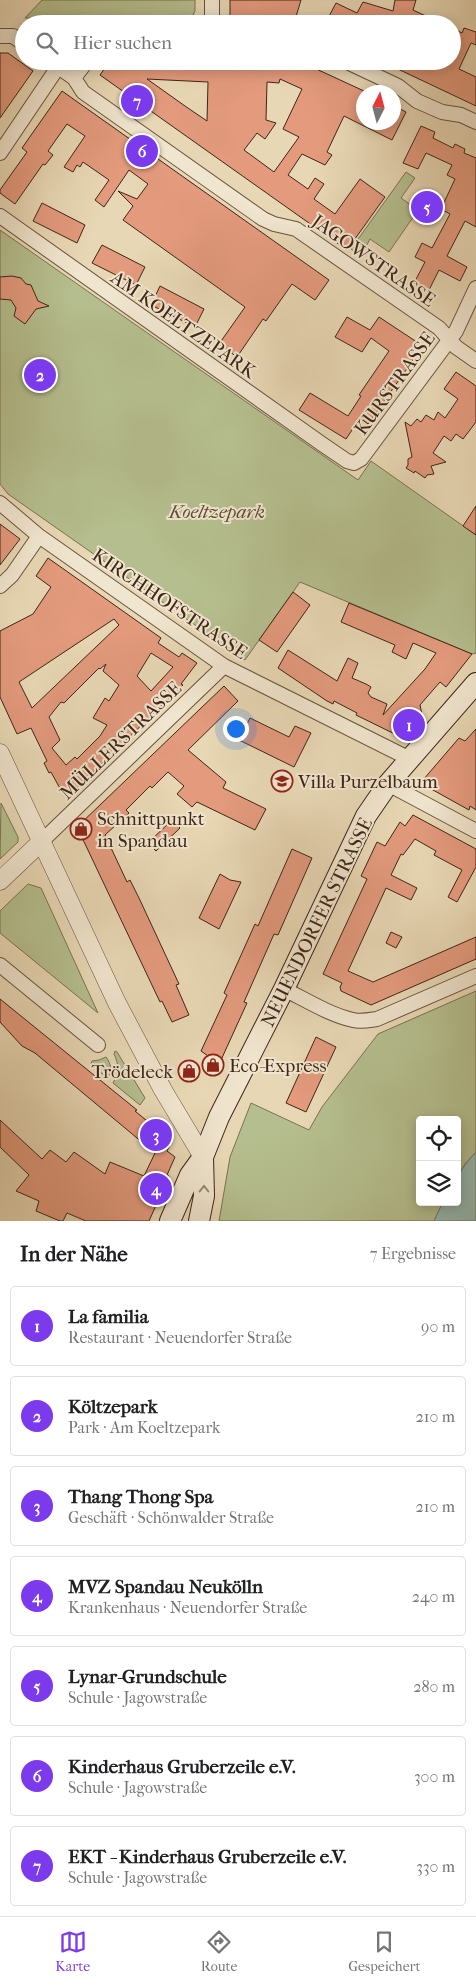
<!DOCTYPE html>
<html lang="de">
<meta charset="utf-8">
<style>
:root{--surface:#fff;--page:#f2f2f2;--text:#202124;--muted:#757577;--line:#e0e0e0;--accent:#7c3aed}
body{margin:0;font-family:"IM FELL French Canon",serif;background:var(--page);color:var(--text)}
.controls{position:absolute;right:15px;bottom:15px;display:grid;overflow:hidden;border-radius:5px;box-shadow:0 2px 12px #0003}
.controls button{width:45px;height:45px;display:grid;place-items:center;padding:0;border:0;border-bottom:1px solid var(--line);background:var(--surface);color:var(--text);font:25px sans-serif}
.compass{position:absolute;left:356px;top:85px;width:45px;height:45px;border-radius:50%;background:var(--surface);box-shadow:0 2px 12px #0003;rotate:6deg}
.you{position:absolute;left:235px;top:728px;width:18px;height:18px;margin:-12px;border:4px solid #fff;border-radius:50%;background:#1a73e8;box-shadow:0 0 0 8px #1a73e833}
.badge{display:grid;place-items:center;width:32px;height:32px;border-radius:50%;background:var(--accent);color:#fff;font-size:16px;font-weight:700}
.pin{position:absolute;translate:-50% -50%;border:2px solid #fff;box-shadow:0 1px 5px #0006}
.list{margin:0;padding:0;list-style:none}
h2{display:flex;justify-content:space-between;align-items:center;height:65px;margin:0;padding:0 20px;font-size:21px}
h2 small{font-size:16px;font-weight:400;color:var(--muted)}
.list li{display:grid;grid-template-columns:32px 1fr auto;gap:15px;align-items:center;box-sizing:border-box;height:80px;margin:0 10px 10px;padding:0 10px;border:1px solid var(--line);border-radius:5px}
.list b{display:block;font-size:19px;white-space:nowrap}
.list p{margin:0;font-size:16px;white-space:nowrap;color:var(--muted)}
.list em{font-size:16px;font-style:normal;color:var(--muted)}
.icon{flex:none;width:28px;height:28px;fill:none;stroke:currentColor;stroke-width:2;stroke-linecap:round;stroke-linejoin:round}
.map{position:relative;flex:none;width:476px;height:1221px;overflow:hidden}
.search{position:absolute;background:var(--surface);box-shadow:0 2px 12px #0003;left:15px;right:15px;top:15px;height:55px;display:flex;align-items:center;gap:12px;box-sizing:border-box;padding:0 18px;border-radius:28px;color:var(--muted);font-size:19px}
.sheet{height:695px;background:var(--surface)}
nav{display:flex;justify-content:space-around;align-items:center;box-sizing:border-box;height:70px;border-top:1px solid var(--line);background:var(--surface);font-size:14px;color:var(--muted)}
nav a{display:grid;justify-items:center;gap:2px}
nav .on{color:var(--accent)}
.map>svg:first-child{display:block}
.green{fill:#b5be8e;stroke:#7a7252}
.water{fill:#97b9b0;stroke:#737e73}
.building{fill:#e39a7d;stroke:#3e2517;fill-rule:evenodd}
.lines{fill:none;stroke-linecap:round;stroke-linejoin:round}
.minor-casing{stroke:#68523e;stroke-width:16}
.tertiary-casing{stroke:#68523e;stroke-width:19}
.secondary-casing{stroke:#3e2517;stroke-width:22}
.minor{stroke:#f0e5ce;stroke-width:14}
.tertiary{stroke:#f0e5ce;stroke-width:18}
.secondary{stroke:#f0e5ce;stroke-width:20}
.oneway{stroke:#978572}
.labels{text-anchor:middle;stroke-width:4;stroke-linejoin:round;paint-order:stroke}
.street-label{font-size:19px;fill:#3e2517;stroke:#f0e5ce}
.park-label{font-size:19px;font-style:italic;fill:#5c4b35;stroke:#f0e5ce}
.poi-label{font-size:19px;fill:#3e2517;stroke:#f0e5ce;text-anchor:start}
</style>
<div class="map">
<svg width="476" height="1221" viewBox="0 0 476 1221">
<rect width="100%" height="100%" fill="#e8d7b4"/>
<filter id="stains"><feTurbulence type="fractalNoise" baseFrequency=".004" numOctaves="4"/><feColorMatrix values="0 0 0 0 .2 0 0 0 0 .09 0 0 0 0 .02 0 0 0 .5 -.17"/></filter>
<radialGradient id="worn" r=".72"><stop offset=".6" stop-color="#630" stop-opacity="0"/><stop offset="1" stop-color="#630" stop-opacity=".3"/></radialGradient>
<path class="green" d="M42,0H195V11L190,21L179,22L25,18Z
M406,172L415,178L401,198L418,210L389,252L370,239L361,256L351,249Z
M0,230L358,480L371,461L476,535V653L472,654L300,582L245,660L8,494L0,484Z
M1,803L18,837V842L0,859Z
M28,884L41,888L98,1013L0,933V911Z
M476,991V1152L465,1164L457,1177V1120H420V1202H443L434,1221H219L230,1157L251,1103L309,1130L322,1107L378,1034Z
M115,1051L117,1052L145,1098L140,1105L113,1083C119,1073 119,1064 114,1054Z
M106,1057C111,1064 113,1071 107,1078L91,1064L92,1061L99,1060Z"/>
<path class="water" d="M476,1152V1221H434L443,1202H457C457,1175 457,1173 476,1152Z"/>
<path class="building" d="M230,0H301L295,20L234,19L230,15Z
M395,0H416L413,10L443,24H325L336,3L357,13L363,2L393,11Z
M452,28L462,33L464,28L476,32V45L471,43L459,69L476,77V106L381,61H440L447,65L448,61H452Z
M0,53H8L33,71L0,118Z
M110,61H299L364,91V122H394V106L406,112L392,140L344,116L327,152L332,155L325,165L302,154L288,175L308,189L315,178L324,184L314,199L335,214L360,179L385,197L347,250L100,75ZM147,79L208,82L207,121L185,106ZM280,79L302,89L283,129L299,137L274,172L244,150L257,133L265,139L276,123L266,120L267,82L279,83Z
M62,91L329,280L315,300L292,284L266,321L263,319L237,357L219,344L245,307L123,220L133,206L118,191L137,199L148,184L129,170L104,207L95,200L109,180L83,162L80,167L77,165L73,172L64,167L85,136L67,124L48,151L53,155L45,165L43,164L15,204L0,193V190L27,152L22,148Z
M421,126L435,132L433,138L453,148L455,144L465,149L464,153L476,158V227L465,221L447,256L467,267L460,281L439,270L429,290L414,283L425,262L415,257L422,243L432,248L450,214L441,209L455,179L447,175L452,165L426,153L418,169L403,163Z
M42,203L85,225L77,243L33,221Z
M102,245L145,267L136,285L92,263Z
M12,276L21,278L26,284L31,285L38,301L49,306L36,309L25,324L14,316L16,308L11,300L0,299V277Z
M160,286L204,309L195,327L151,305Z
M347,317L370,330L379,317L423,346L368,424L360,418L346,439L299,410L310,393L348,416L361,396L359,395L363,389L389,351L371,338L362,352L335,337Z
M456,372L476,386V422L463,439L456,434L451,441L444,436L433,453L446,462L431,466L434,474L427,475L425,478L415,471L414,473L406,468L408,465V459L412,457L405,422L411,426L417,419L421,422L426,415L434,420L438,412L445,418L458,399L444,389Z
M476,506V535L463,526Z
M0,524L20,539L0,565Z
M48,558L161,638L158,643L179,657L182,653L197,663L181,684L183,685L89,776L90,777L69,795L63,794L51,772L49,773L44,763L47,761L31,728L17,734L0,697V631L33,614L51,587L36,576ZM114,619L119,625L32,708L19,682ZM151,653L173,667L151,691L137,676ZM106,664L103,671L119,685L109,701L105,698L93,718L107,725L100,736L77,759L75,757L66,765L52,748L60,740L49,717L61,702L64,703L99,668L100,669Z
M293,592L310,605L277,652L259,640Z
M349,603L472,654L446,687L440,682L420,705L422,715L403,738L356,715L357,713L334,701L333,704L327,701L278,668L288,650L337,681L348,658L358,663L352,678L366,684L371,687L368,693L371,697L387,704L383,715L425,669L436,653L413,643L406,659L392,652L395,645L341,622Z
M224,686L238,701L188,750L226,782L223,788L266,809L255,830L197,802L192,807L177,794L184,786L168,772L152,788L150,786L126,810L129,813L105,835L127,882L130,880L139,898L179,984L176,985L189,1015L172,1022L162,1001L160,1002L77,827Z
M250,718L289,737L295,726L311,733L294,767L239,740Z
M476,729V810L470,806L469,810L424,785L423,780L459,738L465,741Z
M413,815L476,849V867L457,902L448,897L462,870L434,855L436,851L415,839L403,855L401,854L391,875L417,888L411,900L386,888L348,971L373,982L476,937V959L371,1005L341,991L340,987L342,983L323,974L367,879L361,876L377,842L385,846L400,822L405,826Z
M172,820L180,828L156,851L148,843Z
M292,849L312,858L278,935L274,934L244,1002L247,1003L216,1071L205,1063L208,1056L201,1051L227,995L224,993L255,924L258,926Z
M220,874L230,880L241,882L219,929L199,918Z
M391,932L402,937L396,948L386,943Z
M0,999L137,1110L135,1111L163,1134L169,1147L167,1151L175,1157L167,1175L169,1176L149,1221H86L67,1213L63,1221H60L36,1211L39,1201L16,1191L29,1175L0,1147V1120L42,1159L50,1150L66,1162L74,1152L105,1174L110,1162L144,1176L155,1153L35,1053L22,1046L0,1022Z
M316,1037L336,1047L306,1112L286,1103Z"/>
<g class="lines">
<g class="minor-casing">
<path id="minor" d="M212,24V0
M0,36H13L24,44
M50,61L74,78L83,92L263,219L274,224L296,229L439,328L456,347L476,361
M345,61L398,86L417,101L442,112L461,115L476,122
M74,78L87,61
M0,153L58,67
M0,216L322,444L347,461L354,463L361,459L456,331L476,288
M0,503L39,536L224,666L410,759
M0,586L12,575L39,536
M388,784L476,831
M42,841L224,666
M0,965L98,1045
M284,989C306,1000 330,1015 353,1020C361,1022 370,1020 377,1019L476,976"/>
</g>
<g class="tertiary-casing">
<path id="tertiary" d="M0,753L117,1003L163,1090L203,1157
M0,881L42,841"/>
</g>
<g class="secondary-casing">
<path id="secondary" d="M170,1221L190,1175L203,1157L219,1117L284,989L366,816L388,784L476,683
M199,1221L204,1196L203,1157"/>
</g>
<use href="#minor" class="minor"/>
<use href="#tertiary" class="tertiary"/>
<use href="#secondary" class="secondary"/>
</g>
<defs><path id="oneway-chevron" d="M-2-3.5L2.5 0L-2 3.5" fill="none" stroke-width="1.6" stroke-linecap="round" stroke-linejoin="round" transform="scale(1.25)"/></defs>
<use class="oneway" href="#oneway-chevron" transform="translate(204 1189) rotate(-90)"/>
<defs>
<g id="school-ring" transform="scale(1.125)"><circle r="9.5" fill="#f0e5ce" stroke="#8f2418" stroke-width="1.5"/><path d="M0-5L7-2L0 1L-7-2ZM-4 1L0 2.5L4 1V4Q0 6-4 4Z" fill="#8f2418"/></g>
<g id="shop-ring" transform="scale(1.125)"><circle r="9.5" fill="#f0e5ce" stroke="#8f2418" stroke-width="1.5"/><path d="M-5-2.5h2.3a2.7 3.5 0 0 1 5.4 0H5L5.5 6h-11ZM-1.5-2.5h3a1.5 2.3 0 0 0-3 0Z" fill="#8f2418"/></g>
</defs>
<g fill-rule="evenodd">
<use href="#school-ring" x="282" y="781"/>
<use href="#shop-ring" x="81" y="829"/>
<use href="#shop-ring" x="213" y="1065"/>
<use href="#shop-ring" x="189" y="1071"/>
</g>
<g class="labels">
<g class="street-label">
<text transform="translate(374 260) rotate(35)" y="7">JAGOWSTRASSE</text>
<text transform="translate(184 324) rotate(35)" y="7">AM KOELTZEPARK</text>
<text transform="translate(394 383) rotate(-54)" y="7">KURSTRASSE</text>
<text transform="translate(170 603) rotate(34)" y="7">KIRCHHOFSTRASSE</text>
<text transform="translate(120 740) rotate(-44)" y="7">MÜLLERSTRASSE</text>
<text transform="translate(316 922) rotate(-64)" y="7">NEUENDORFER STRASSE</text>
</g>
<g class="park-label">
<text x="217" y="518">Koeltzepark</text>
</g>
<g class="poi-label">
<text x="298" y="788">Villa Purzelbaum</text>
<text x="97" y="825">Schnittpunkt<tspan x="97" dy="22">in Spandau</tspan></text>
<text x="229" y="1072">Eco-Express</text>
<text x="173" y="1078" text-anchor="end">Trödeleck</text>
</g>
</g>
<rect width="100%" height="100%" filter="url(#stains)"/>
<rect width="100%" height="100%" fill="url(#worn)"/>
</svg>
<div class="controls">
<button><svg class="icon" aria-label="locate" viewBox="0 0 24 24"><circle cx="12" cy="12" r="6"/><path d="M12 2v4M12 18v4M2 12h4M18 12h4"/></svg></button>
<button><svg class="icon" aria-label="layers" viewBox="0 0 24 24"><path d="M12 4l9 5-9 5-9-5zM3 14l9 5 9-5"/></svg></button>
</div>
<svg class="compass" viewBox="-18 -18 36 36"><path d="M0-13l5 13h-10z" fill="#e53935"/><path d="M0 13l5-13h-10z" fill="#757577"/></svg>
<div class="you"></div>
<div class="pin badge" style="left:409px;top:725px">1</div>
<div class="pin badge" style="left:40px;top:375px">2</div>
<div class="pin badge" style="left:156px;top:1135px">3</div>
<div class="pin badge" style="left:156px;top:1189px">4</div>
<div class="pin badge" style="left:427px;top:207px">5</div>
<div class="pin badge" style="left:142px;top:151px">6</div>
<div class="pin badge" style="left:137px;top:101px">7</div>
<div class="search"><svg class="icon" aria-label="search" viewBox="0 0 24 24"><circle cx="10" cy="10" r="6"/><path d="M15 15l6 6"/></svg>Hier suchen</div>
</div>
<section class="sheet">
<h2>In der Nähe<small>7 Ergebnisse</small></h2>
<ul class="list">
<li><span class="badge">1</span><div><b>La familia</b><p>Restaurant · Neuendorfer Straße</p></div><em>90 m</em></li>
<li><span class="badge">2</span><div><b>Költzepark</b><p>Park · Am Koeltzepark</p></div><em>210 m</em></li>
<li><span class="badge">3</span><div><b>Thang Thong Spa</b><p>Geschäft · Schönwalder Straße</p></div><em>210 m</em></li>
<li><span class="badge">4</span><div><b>MVZ Spandau Neukölln</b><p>Krankenhaus · Neuendorfer Straße</p></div><em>240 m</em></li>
<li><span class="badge">5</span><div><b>Lynar-Grundschule</b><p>Schule · Jagowstraße</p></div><em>280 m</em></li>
<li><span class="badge">6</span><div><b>Kinderhaus Gruberzeile e.V.</b><p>Schule · Jagowstraße</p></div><em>300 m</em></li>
<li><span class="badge">7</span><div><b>EKT - Kinderhaus Gruberzeile e.V.</b><p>Schule · Jagowstraße</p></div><em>330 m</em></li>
</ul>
</section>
<nav>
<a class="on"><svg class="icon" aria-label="map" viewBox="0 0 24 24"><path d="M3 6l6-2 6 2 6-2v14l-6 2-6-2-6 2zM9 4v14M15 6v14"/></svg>Karte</a>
<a><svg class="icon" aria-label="directions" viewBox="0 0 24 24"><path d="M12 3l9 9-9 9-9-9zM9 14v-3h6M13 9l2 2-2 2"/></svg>Route</a>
<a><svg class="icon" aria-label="saved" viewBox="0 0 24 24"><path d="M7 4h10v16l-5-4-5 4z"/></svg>Gespeichert</a>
</nav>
